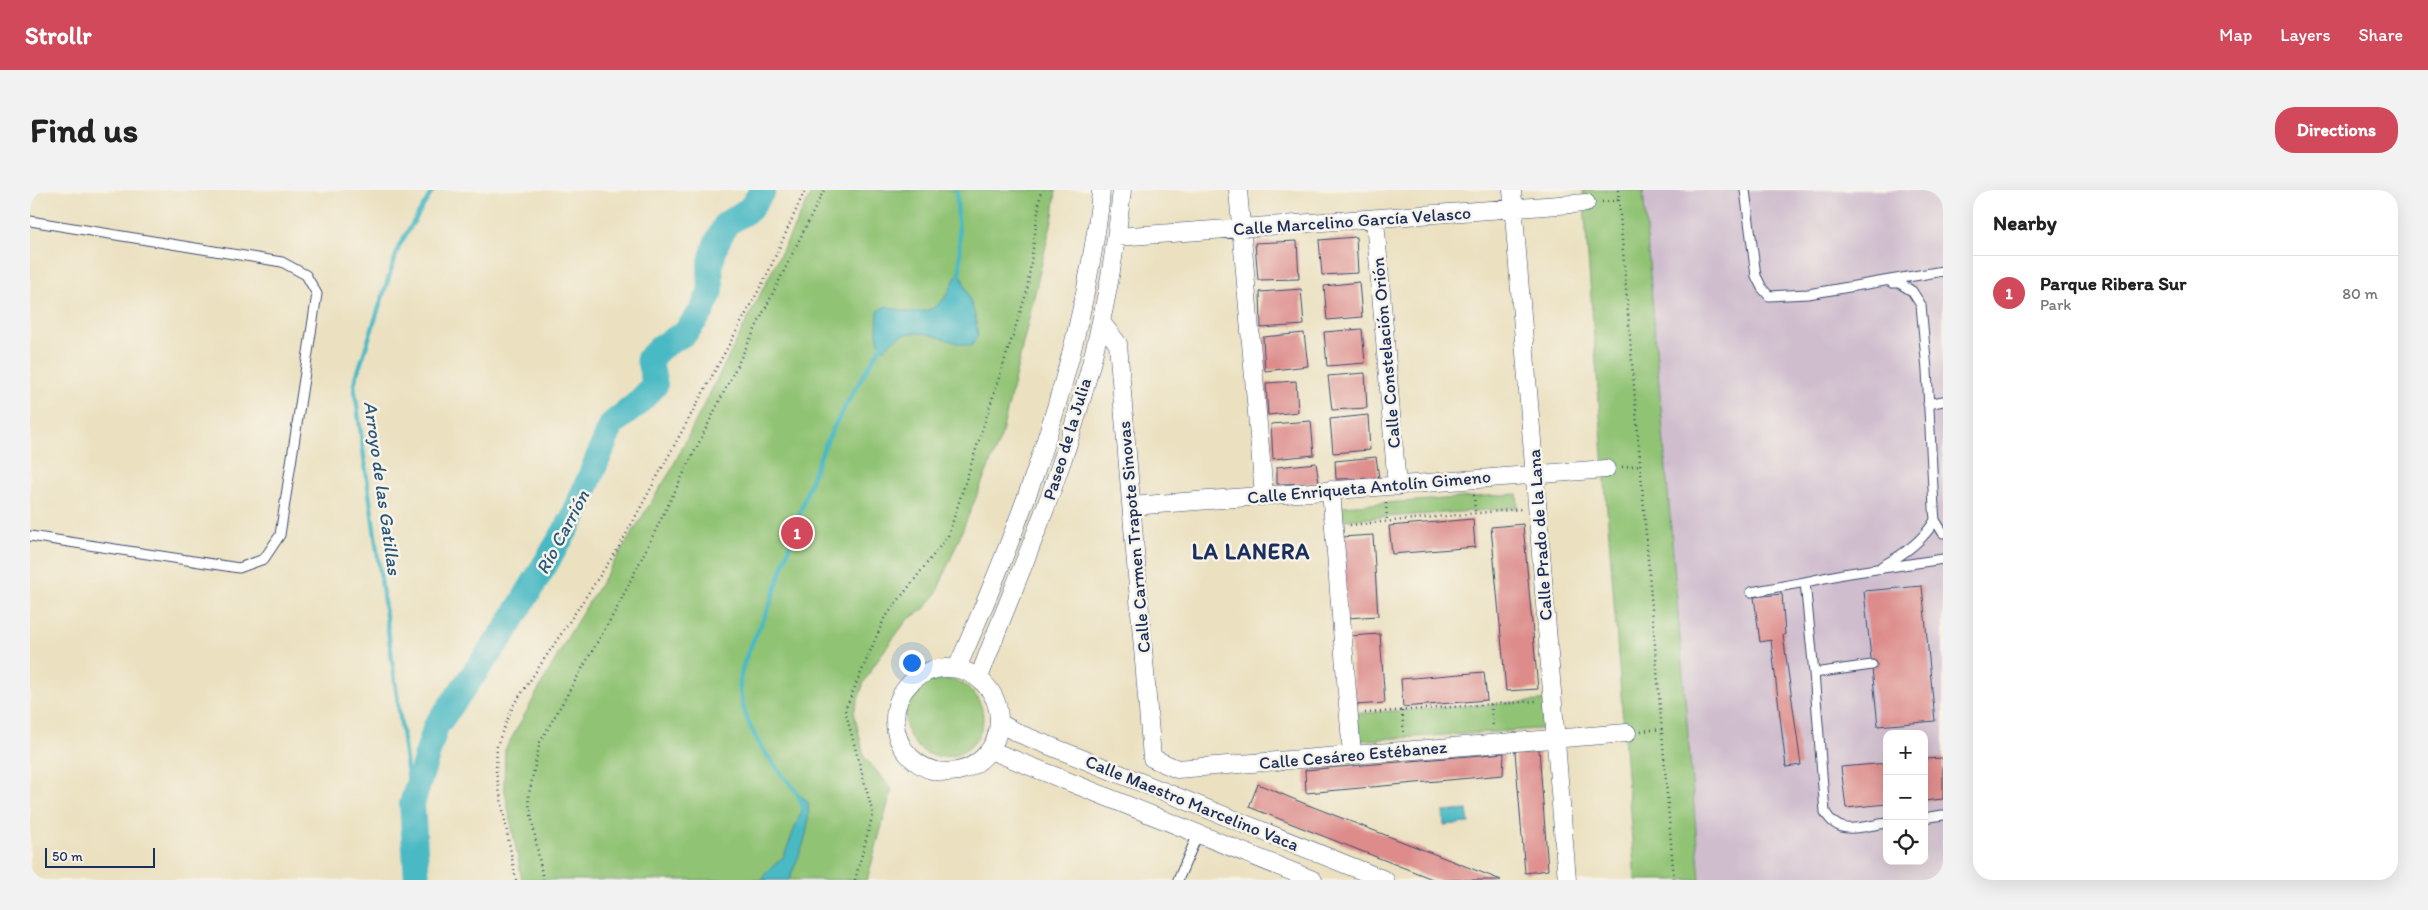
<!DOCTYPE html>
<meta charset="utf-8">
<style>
:root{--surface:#fff;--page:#f2f2f2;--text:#222;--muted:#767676;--line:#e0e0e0;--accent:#d1495b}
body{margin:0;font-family:Itim,sans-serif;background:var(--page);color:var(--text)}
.controls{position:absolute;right:15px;bottom:15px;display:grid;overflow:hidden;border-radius:10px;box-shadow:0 5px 20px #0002}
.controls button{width:45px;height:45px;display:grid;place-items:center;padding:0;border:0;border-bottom:1px solid var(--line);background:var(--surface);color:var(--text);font:25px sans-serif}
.scale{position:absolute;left:15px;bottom:12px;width:110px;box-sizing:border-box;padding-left:5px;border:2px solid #1b2f5e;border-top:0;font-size:14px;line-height:18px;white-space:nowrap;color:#1b2f5e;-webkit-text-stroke:4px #f7f3e8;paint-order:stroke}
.you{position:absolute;left:881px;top:472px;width:18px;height:18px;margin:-12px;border:4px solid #fff;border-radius:50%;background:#1a73e8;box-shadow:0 0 0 8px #1a73e833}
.badge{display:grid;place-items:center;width:32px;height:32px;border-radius:50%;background:var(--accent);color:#fff;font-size:16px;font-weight:700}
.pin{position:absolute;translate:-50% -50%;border:2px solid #fff;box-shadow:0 1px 5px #0006}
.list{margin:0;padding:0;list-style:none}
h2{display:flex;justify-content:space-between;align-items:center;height:65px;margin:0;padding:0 20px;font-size:21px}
h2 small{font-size:16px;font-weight:400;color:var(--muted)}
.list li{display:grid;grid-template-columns:32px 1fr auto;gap:15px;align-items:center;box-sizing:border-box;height:75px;padding:0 20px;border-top:1px solid var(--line)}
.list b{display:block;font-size:19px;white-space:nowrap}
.list p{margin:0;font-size:16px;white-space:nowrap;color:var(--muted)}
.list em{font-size:16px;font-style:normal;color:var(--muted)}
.icon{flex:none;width:28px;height:28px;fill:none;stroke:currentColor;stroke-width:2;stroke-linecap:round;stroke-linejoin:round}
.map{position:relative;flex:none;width:1913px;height:690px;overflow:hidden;border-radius:20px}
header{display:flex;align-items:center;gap:30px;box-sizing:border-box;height:70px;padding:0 25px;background:var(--accent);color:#fff}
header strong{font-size:24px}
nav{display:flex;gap:28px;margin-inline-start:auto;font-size:18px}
.intro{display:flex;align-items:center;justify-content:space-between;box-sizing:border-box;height:120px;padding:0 30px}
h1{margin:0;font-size:35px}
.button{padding:12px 22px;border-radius:20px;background:var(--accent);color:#fff;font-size:18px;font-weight:700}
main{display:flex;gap:30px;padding:0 30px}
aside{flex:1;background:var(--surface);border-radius:20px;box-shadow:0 5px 20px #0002}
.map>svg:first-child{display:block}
.industrial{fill:#cfbdce;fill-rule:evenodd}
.green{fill:#90c373;stroke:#567968}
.water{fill:#4ab9c4;stroke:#327491}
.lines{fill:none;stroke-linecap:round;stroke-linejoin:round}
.stream{stroke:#4ab9c4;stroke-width:4.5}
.river{stroke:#4ab9c4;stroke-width:26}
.building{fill:#dd8c8b}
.lane-casing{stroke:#3a4a6d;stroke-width:11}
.street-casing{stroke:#3a4a6d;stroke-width:19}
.path{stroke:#3a4a6d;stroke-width:2.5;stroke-dasharray:1 4;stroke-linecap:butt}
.lane{stroke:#fff;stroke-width:9}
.street{stroke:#fff;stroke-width:18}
.labels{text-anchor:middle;stroke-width:5;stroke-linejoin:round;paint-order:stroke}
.street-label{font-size:18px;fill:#1b2f5e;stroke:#f7f3e8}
.water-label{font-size:19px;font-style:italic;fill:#29587d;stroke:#f7f3e8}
.district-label{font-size:22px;font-weight:bold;letter-spacing:1px;fill:#1b2f5e;stroke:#f7f3e8}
</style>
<header>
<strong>Strollr</strong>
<nav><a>Map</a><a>Layers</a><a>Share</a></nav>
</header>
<div class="intro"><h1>Find us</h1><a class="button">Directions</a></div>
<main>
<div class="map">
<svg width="1913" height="690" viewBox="0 0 1913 690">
<rect width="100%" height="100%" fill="#f7f3e8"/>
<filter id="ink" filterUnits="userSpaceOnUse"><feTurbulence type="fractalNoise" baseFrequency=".02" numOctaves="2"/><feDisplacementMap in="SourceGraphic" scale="10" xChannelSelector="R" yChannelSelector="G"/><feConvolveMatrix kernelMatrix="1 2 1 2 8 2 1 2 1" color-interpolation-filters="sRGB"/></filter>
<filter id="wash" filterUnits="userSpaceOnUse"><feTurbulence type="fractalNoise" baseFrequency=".0096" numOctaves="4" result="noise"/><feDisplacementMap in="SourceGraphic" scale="20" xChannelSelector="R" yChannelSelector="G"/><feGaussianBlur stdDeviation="1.12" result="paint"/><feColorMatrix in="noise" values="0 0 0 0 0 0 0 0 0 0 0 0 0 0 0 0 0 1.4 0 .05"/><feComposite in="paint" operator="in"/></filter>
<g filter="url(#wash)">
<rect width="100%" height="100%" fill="#ebe1c1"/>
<path class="industrial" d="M1613,0H1913V690H1670ZM1857,544H1894V671H1857Z"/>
<path class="green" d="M783,0H1026L1023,26L971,247L906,404L894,419L877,430L848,469L834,492L824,522L834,567L862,599L837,690H492L474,596L475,560L543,438L640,282Z
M1553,0H1613L1670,690H1605Z
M1487,304L1488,318L1312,330L1311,316Z
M875 528a39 39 0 1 1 78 0a39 39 0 1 1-78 0Z
M1523,510L1525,538L1321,551L1319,524Z"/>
<path class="water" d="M930,82L945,125L948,146L941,156C918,153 891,135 869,147C863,150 858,156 854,160C844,150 848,133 848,121L856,116C881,125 907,127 920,99C924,92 924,88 930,82Z
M770,605L778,612C781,643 770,662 759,690H733L736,683L754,666L773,617Z
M1437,620L1439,633L1414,635L1413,622Z"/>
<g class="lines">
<path class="stream" d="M927,0C926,29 933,59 929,88
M382,614L324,194L369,56L403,0
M774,621C768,598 760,595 746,577C728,555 713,528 710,499C708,472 731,439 740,414C761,359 773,302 798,249C814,216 834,184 853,153"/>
<path class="river" d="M387,690L382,614L406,536L475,441L543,328L582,234L606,215L625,195L619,169L631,157L655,143L672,121L681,100L680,75L686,54L696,34L720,19L733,0"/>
</g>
<g id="blocks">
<path class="building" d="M1326,47L1328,83L1292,85L1289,50Z
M1267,51L1269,89L1228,90L1225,53Z
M1329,92L1332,127L1297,130L1294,96Z
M1271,99L1274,135L1231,138L1230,102Z
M1332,139L1335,173L1297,176L1294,142Z
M1274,143L1278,176L1235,181L1233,147Z
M1335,183L1337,218L1302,220L1298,186Z
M1266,191L1268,222L1238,225L1236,193Z
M1338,225L1340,260L1303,263L1300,229Z
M1281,231L1284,265L1243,269L1241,234Z
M1346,267L1349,288L1306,289L1305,271Z
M1286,273L1289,293L1247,294V277Z
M1443,329L1445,357L1362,364L1359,336Z
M1493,334L1508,499L1476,501L1461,337Z
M1343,345L1348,426L1317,428L1312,347Z
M1892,396L1905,531L1848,536L1834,401Z
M1752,404L1755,444L1753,445L1771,575L1756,577L1741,450L1730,452L1724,407Z
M1350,444L1355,513L1325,515L1320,446Z
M1454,482L1457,510L1373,517L1371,489Z
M1509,559L1518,680L1495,683L1485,561Z
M1474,563L1473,585L1276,603L1275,580Z
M1913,568V609L1894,611V569Z
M1857,573V614L1816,618L1811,577Z
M1228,594L1273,613L1471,690H1405L1219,617Z"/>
</g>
</g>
<g filter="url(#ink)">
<use href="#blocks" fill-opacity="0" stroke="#3a4a6d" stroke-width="1"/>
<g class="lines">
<g class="lane-casing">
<path id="lane" d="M1715,0L1726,86L1732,98L1739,106L1778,104L1913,81
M0,31L252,72L276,85L287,104L250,345L234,369L209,378L0,346
M1862,93H1869L1882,101L1891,115L1897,180L1904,318L1905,330L1913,343
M1898,214L1913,211
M1852,376C1873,365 1893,351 1905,330
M1721,402L1775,392
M1842,475L1784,483L1775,392L1813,384L1913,369
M1784,483L1795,622C1810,648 1831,636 1857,633
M1894,628L1913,625
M1148,690L1168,644"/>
</g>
<g class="street-casing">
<path id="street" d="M1208,0L1234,305
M1482,0L1537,690
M1345,30L1367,296
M1087,47L1556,13
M1071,132L1088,154L1122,568L1147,579L1597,543
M1301,300L1322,565
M1102,316L1576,279
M865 530a52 52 0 1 1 104 0a52 52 0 1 1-104 0Z
M927,478C981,356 1030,229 1056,98C1062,66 1069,33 1071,0
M949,488C973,422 1002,358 1025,291C1059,197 1082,99 1092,0
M969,533L990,544L1355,690
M960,560L1283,690"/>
</g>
<path class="path" d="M1588,0L1644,690
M1572,12L1589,10
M1592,277L1610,275
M1444,305L1445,323
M1356,313L1357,331
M1320,335L1491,319
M1461,514L1463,538
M1372,521L1374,546
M1335,523L1507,511
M1611,541L1633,539
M486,690L466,582L467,555L483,516L589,357L737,85L775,0
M513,690L498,608L510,552L587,418L794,0
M825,690L843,624L815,520L854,429L918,346L997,101L1011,0"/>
<use href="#lane" class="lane"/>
<use href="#street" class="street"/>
</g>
</g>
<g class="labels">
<g class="street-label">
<text transform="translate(1322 31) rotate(-4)" y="6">Calle Marcelino García Velasco</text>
<text transform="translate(1356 163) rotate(-95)" y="6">Calle Constelación Orión</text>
<text transform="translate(1037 249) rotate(-73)" y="6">Paseo de la Julia</text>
<text transform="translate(1339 297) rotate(-5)" y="6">Calle Enriqueta Antolín Gimeno</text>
<text transform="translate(1510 345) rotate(-94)" y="6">Calle Prado de la Lana</text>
<text transform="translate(1104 347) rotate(-95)" y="6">Calle Carmen Trapote Sinovas</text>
<text transform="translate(1323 565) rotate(-5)" y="6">Calle Cesáreo Estébanez</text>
<text transform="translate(1162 613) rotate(22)" y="6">Calle Maestro Marcelino Vaca</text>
</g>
<g class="water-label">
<text transform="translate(353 298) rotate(82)" y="7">Arroyo de las Gatillas</text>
<text transform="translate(532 342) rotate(-62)" y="7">Río Carrión</text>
</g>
<g class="district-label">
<text x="1221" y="369">LA LANERA</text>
</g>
</g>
</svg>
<div class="controls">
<button>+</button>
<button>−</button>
<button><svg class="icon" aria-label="locate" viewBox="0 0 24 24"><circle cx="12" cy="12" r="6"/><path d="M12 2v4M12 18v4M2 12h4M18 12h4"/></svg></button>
</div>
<div class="scale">50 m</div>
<div class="you"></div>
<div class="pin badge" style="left:767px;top:343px">1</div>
</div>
<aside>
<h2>Nearby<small></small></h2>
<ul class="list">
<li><span class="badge">1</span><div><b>Parque Ribera Sur</b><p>Park</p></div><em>80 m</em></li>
</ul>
</aside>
</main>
